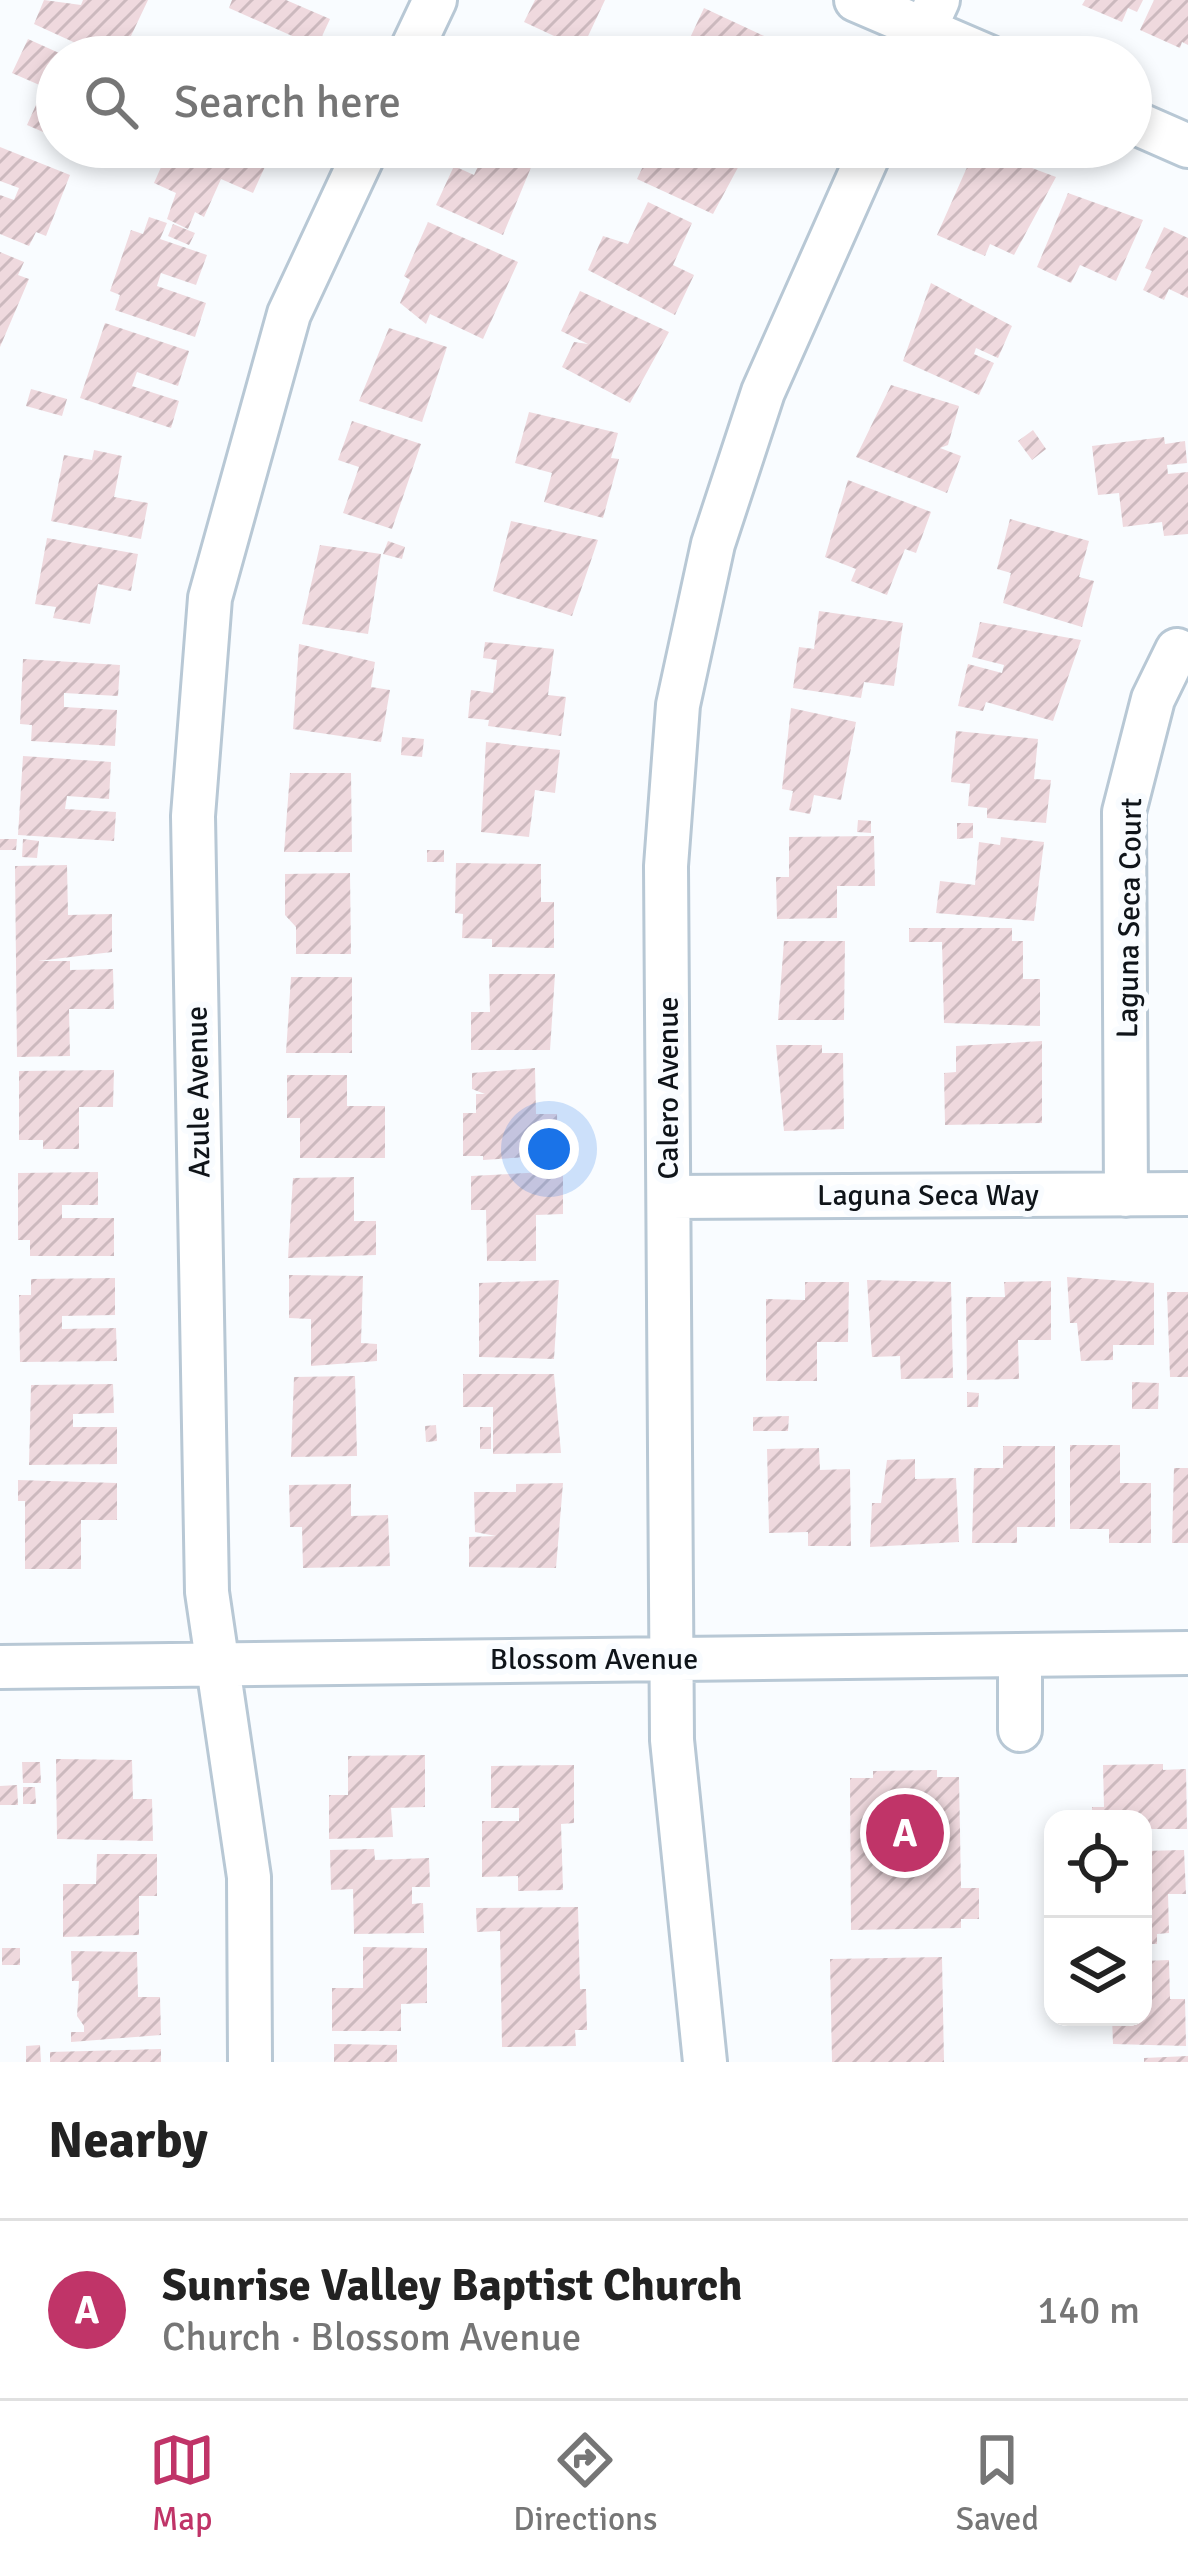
<!DOCTYPE html>
<meta charset="utf-8">
<style>
:root{--surface:#fff;--page:#f2f2f2;--text:#222;--muted:#767676;--line:#e0e0e0;--accent:#c03468}
body{margin:0;font-family:Signika,sans-serif;background:var(--page);color:var(--text)}
.controls{position:absolute;right:36px;bottom:36px;display:grid;overflow:hidden;border-radius:24px;box-shadow:0 6px 18px #0003}
.controls button{width:108px;height:108px;display:grid;place-items:center;padding:0;border:0;border-bottom:3px solid var(--line);background:var(--surface);color:var(--text);font:60px sans-serif}
.you{position:absolute;left:549px;top:1149px;width:42px;height:42px;margin:-30px;border:9px solid #fff;border-radius:50%;background:#1a73e8;box-shadow:0 0 0 18px #1a73e833}
.badge{display:grid;place-items:center;width:78px;height:78px;border-radius:50%;background:var(--accent);color:#fff;font-size:39px;font-weight:700}
.pin{position:absolute;translate:-50% -50%;border:6px solid #fff;box-shadow:0 3px 12px #0006}
.list{margin:0;padding:0;list-style:none}
h2{display:flex;justify-content:space-between;align-items:center;height:156px;margin:0;padding:0 48px;font-size:51px}
h2 small{font-size:39px;font-weight:400;color:var(--muted)}
.list li{display:grid;grid-template-columns:78px 1fr auto;gap:36px;align-items:center;box-sizing:border-box;height:180px;padding:0 48px;border-top:3px solid var(--line)}
.list b{display:block;font-size:45px;white-space:nowrap}
.list p{margin:0;font-size:39px;white-space:nowrap;color:var(--muted)}
.list em{font-size:39px;font-style:normal;color:var(--muted)}
.icon{flex:none;width:66px;height:66px;fill:none;stroke:currentColor;stroke-width:2;stroke-linecap:round;stroke-linejoin:round}
.map{position:relative;flex:none;width:1188px;height:2062px;overflow:hidden}
.search{position:absolute;background:var(--surface);box-shadow:0 6px 18px #0003;left:36px;right:36px;top:36px;height:132px;display:flex;align-items:center;gap:30px;box-sizing:border-box;padding:0 42px;border-radius:66px;color:var(--muted);font-size:45px}
.sheet{height:336px;background:var(--surface)}
nav{display:flex;justify-content:space-around;align-items:center;box-sizing:border-box;height:168px;border-top:3px solid var(--line);background:var(--surface);font-size:33px;color:var(--muted)}
nav a{display:grid;justify-items:center;gap:6px}
nav .on{color:var(--accent)}
.map>svg:first-child{display:block}
.building{fill:url(#building-hatch)}
.lines{fill:none;stroke-linecap:round;stroke-linejoin:round}
.minor-casing{stroke:#b8c8d5;stroke-width:48}
.minor{stroke:#fff;stroke-width:42}
.labels{text-anchor:middle;stroke-width:12;stroke-linejoin:round;paint-order:stroke}
.street-label{font-size:30px;fill:#0f1419;stroke:#f9fcff}
</style>
<div class="map">
<svg width="1188" height="2062" viewBox="0 0 1188 2062">
<defs>
<pattern id="building-hatch" width="6" height="6" patternUnits="userSpaceOnUse" patternTransform="scale(3)"><rect width="6" height="6" fill="#efd9de"/><path d="M-1 1l2-2M0 6l6-6M5 7l2-2" fill="none" stroke="#ccb9be"/></pattern>
</defs>
<rect width="100%" height="100%" fill="#f9fcff"/>
<path class="building" d="M44,0L81,5L83,0H148L121,57H106L34,24Z
M232,0H286L330,19L317,47L229,8Z
M535,0H605L582,49L524,22Z
M1085,0H1143L1137,12L1128,8L1122,22L1082,5Z
M1154,0H1188V45L1182,42L1180,48L1140,30Z
M704,8L781,44L776,57L682,55Z
M511,37L555,57H502Z
M28,39L68,57H57V138L27,125L44,87L12,73Z
M230,40L266,57H221Z
M0,147L70,175L46,236L36,232L29,246L0,234V195L14,200L19,188L0,181Z
M155,147H240L268,160L253,193L221,179L204,217L195,212L188,229L167,219L176,193L154,183L162,165L149,159Z
M487,147H524L537,153L503,235L436,205L454,166L474,175Z
M652,147H749L713,214L637,179Z
M976,147L1056,177L1014,255L990,244L985,256L937,235Z
M1068,193L1143,220L1116,281L1080,265L1071,283L1037,267Z
M648,202L692,223L673,265L694,275L675,315L588,270L603,236L628,244Z
M149,217L167,223L160,239L207,255L196,285L161,273L157,286L206,303L195,337L115,310L120,295L110,291L131,230L143,234Z
M428,222L518,262L483,339L430,314L426,324L400,303L410,280L404,276Z
M173,224L195,233L189,245L168,236Z
M1164,227L1188,238V298L1169,289L1164,300L1143,290L1152,271L1145,268Z
M0,252L24,262L18,275L29,279L0,347Z
M931,283L1012,326L998,358L976,348L974,354L994,363L979,395L903,361Z
M580,291L669,332L630,403L562,367L574,342L588,344L561,331Z
M105,323L189,351L178,386L137,372L132,386L179,401L171,428L80,398Z
M389,328L447,347L422,422L359,401Z
M891,385L959,406L948,445L940,448L961,456L947,493L856,457Z
M31,389L67,399L62,416L26,406Z
M529,412L618,433L611,458L619,459L603,518L544,502L552,473L515,463Z
M352,421L421,444L392,529L343,513L359,467L338,460Z
M1033,430L1046,449L1032,460L1018,441Z
M1164,437L1165,444L1185,441L1187,463L1167,465L1168,474L1188,472V534L1164,536L1162,522L1123,527L1119,493L1098,495L1092,446Z
M94,450L122,456L114,497L148,503L141,539L51,521L64,455L92,460Z
M848,480L931,512L916,553L905,549L887,595L851,581L856,569L825,557Z
M1010,519L1089,541L1079,577L1094,581L1082,627L1003,603L1011,573L997,569Z
M511,521L598,540L572,616L493,591Z
M47,538L138,554L131,591L98,584L90,624L53,618L56,607L35,604Z
M388,541L405,547L402,559L383,554Z
M320,545L381,554L368,634L302,624Z
M819,611L903,623L894,686L864,682L861,698L793,688L799,647L814,649Z
M980,622L1081,640L1053,721L986,702L983,711L958,706L968,664L1002,673L1004,665L972,657Z
M485,642L554,649L548,695L566,697L561,736L488,726L489,720L468,718L471,690L493,693L497,660L483,658Z
M299,644L375,662L371,687L390,690L381,742L293,729Z
M23,659L120,665L118,696L64,693V707L117,710L115,746L31,741L32,725L20,724Z
M791,708L856,722L841,800L814,795L810,814L789,810L793,791L782,789Z
M956,731L1038,739L1034,779L1051,780L1046,823L987,818V808L968,806L970,784L951,782Z
M402,737L424,739L422,757L401,755Z
M486,742L560,750L555,793L535,790L529,837L481,832Z
M23,756L111,762L109,799L67,796L65,809L116,812L114,841L18,835Z
M290,773H351L352,852H284Z
M858,820L871,821V833L857,832Z
M957,823H973V838L957,839Z
M874,836L875,886H837V918L777,919L776,877H789V837Z
M1001,837L1044,842L1034,921L936,913L940,881L975,885L979,842L1000,845Z
M0,839H17L16,850H0Z
M23,839L39,841L37,858L22,857Z
M427,850H444V862H427Z
M456,863L541,864V902H554V948L492,947V939L462,938L463,914L455,913Z
M67,865L68,915L112,914V952L38,961H70V970L113,969L114,1009H69L70,1056L17,1057L15,866Z
M350,873L351,954H296V927L285,915V874Z
M909,928H1012V941H1023V979H1040V1026L944,1023L942,942H909Z
M784,941H845L844,1020H778Z
M489,974H555L550,1050H471V1012H490Z
M291,977H352V1053H286Z
M1042,1041V1123L945,1125L944,1073L956,1072V1046Z
M776,1045H822V1053H843L844,1129L784,1131Z
M535,1068L536,1114H557L558,1155L483,1160V1156H463V1113H476V1094H485L472,1089V1073Z
M114,1070L113,1107H79V1149H43V1140H19V1071Z
M287,1075H347V1106H385V1158H300V1118H287Z
M563,1171V1214L536,1215V1261H487L486,1210H471V1176Z
M98,1172V1205H62V1218H114V1256H30V1240H18V1173Z
M354,1177V1221H376V1255L288,1258L293,1178Z
M289,1275L363,1276L361,1343L377,1344V1361L311,1366V1319L289,1318Z
M1067,1277L1154,1283V1345H1113V1360L1081,1361L1077,1323H1070Z
M115,1278V1315L62,1316V1329L116,1328L117,1361L20,1362L19,1295H31V1279Z
M559,1280L554,1359L479,1357V1283Z
M867,1280L951,1282L953,1378L901,1379L900,1356L872,1357Z
M1051,1281V1340H1018L1019,1379L967,1380L966,1297H1005L1004,1282Z
M805,1282H849L848,1342H817V1381H766V1299L805,1300Z
M1167,1292H1188V1377H1170Z
M463,1374H554L561,1453L493,1454V1407H463Z
M355,1376L357,1456L291,1457L294,1377Z
M1132,1382L1159,1383L1158,1409H1132Z
M113,1384L114,1413L73,1414V1427H117V1464L29,1465L31,1385Z
M967,1392L979,1393L978,1407H967Z
M789,1416L788,1431H753V1417Z
M436,1425L437,1441L426,1442L425,1426Z
M480,1427H491V1449H480Z
M1070,1445H1120V1483H1151V1543H1109V1529H1070Z
M1003,1446H1055V1527H1017V1543H972L974,1468H1003Z
M819,1448L820,1470L850,1469L851,1546H808V1532L769,1533L767,1449Z
M915,1459V1479L956,1478L959,1542L870,1547L872,1503H881L887,1460Z
M1174,1468H1188V1543H1172Z
M18,1480L117,1483V1520H81V1569H25V1501H18Z
M563,1483L556,1568L469,1567V1537L496,1536L475,1532L474,1492H516V1484Z
M351,1484V1516L388,1515L390,1566L303,1568L302,1527H290L289,1485Z
M425,1755V1807L391,1808L393,1837L329,1839V1795H348V1756Z
M56,1759L132,1760L133,1799H152L153,1841L57,1839Z
M22,1762H40L41,1783H23Z
M1163,1764V1770L1186,1769L1187,1829H1143V1819H1092V1807H1104L1103,1765Z
M574,1765V1823L561,1824L563,1890L518,1891V1876L482,1877V1821H519V1808H491V1766Z
M937,1770V1777H959L961,1888H979V1919H961V1928L851,1930L850,1778H873V1771Z
M17,1785L18,1805H0V1786Z
M23,1787H35L36,1804H23Z
M374,1849L375,1860L429,1858L430,1887H412V1904L423,1903L424,1933L354,1934L353,1889L331,1890L330,1850Z
M1184,1850L1186,1894H1168L1169,1933L1157,1934V1944H1146L1143,1851Z
M97,1854H157V1896H139V1935L63,1937V1884H96Z
M578,1907L580,1989H586L587,2030H575L576,2046L502,2047L500,1931L477,1932L476,1908Z
M363,1947L427,1948V2003L401,2004V2031H332V1988H363Z
M2,1948H20V1965H2Z
M71,1951L137,1952L138,1997H160L161,2035L71,2042V2032H84V2026L77,2016L79,1981H72Z
M942,1957L944,2062H832L830,1959Z
M1169,1960L1170,1999H1185L1186,2046L1113,2044L1112,2017H1143V1961Z
M334,2044L397,2045V2062H334Z
M40,2045L41,2062H26V2046Z
M161,2049V2062H50V2052Z
M1188,2056V2062H1144V2058Z"/>
<g class="lines">
<g class="minor-casing">
<path id="minor" d="M856,0L989,57
M408,57L435,0
M912,57L938,0
M1131,121L1188,146
M1126,1195L1124,812L1153,699L1177,650
M669,1197L1188,1194
M1020,1655V1730
M0,1667L1188,1653
M250,2062L249,1877L207,1592L193,816L210,598L289,314L367,147
M705,2062L672,1740L666,866L678,705L713,544L763,392L872,147"/>
</g>
<use href="#minor" class="minor"/>
</g>
<g class="labels">
<g class="street-label">
<text transform="translate(1129 918) rotate(-89)" y="10">Laguna Seca Court</text>
<text transform="translate(668 1088) rotate(-90)" y="10">Calero Avenue</text>
<text transform="translate(198 1092) rotate(-91)" y="10">Azule Avenue</text>
<text x="928" y="1205">Laguna Seca Way</text>
<text x="594" y="1669">Blossom Avenue</text>
</g>
</g>
</svg>
<div class="controls">
<button><svg class="icon" aria-label="locate" viewBox="0 0 24 24"><circle cx="12" cy="12" r="6"/><path d="M12 2v4M12 18v4M2 12h4M18 12h4"/></svg></button>
<button><svg class="icon" aria-label="layers" viewBox="0 0 24 24"><path d="M12 4l9 5-9 5-9-5zM3 14l9 5 9-5"/></svg></button>
</div>
<div class="you"></div>
<div class="pin badge" style="left:905px;top:1833px">A</div>
<div class="search"><svg class="icon" aria-label="search" viewBox="0 0 24 24"><circle cx="10" cy="10" r="6"/><path d="M15 15l6 6"/></svg>Search here</div>
</div>
<section class="sheet">
<h2>Nearby<small></small></h2>
<ul class="list">
<li><span class="badge">A</span><div><b>Sunrise Valley Baptist Church</b><p>Church · Blossom Avenue</p></div><em>140 m</em></li>
</ul>
</section>
<nav>
<a class="on"><svg class="icon" aria-label="map" viewBox="0 0 24 24"><path d="M3 6l6-2 6 2 6-2v14l-6 2-6-2-6 2zM9 4v14M15 6v14"/></svg>Map</a>
<a><svg class="icon" aria-label="directions" viewBox="0 0 24 24"><path d="M12 3l9 9-9 9-9-9zM9 14v-3h6M13 9l2 2-2 2"/></svg>Directions</a>
<a><svg class="icon" aria-label="saved" viewBox="0 0 24 24"><path d="M7 4h10v16l-5-4-5 4z"/></svg>Saved</a>
</nav>
